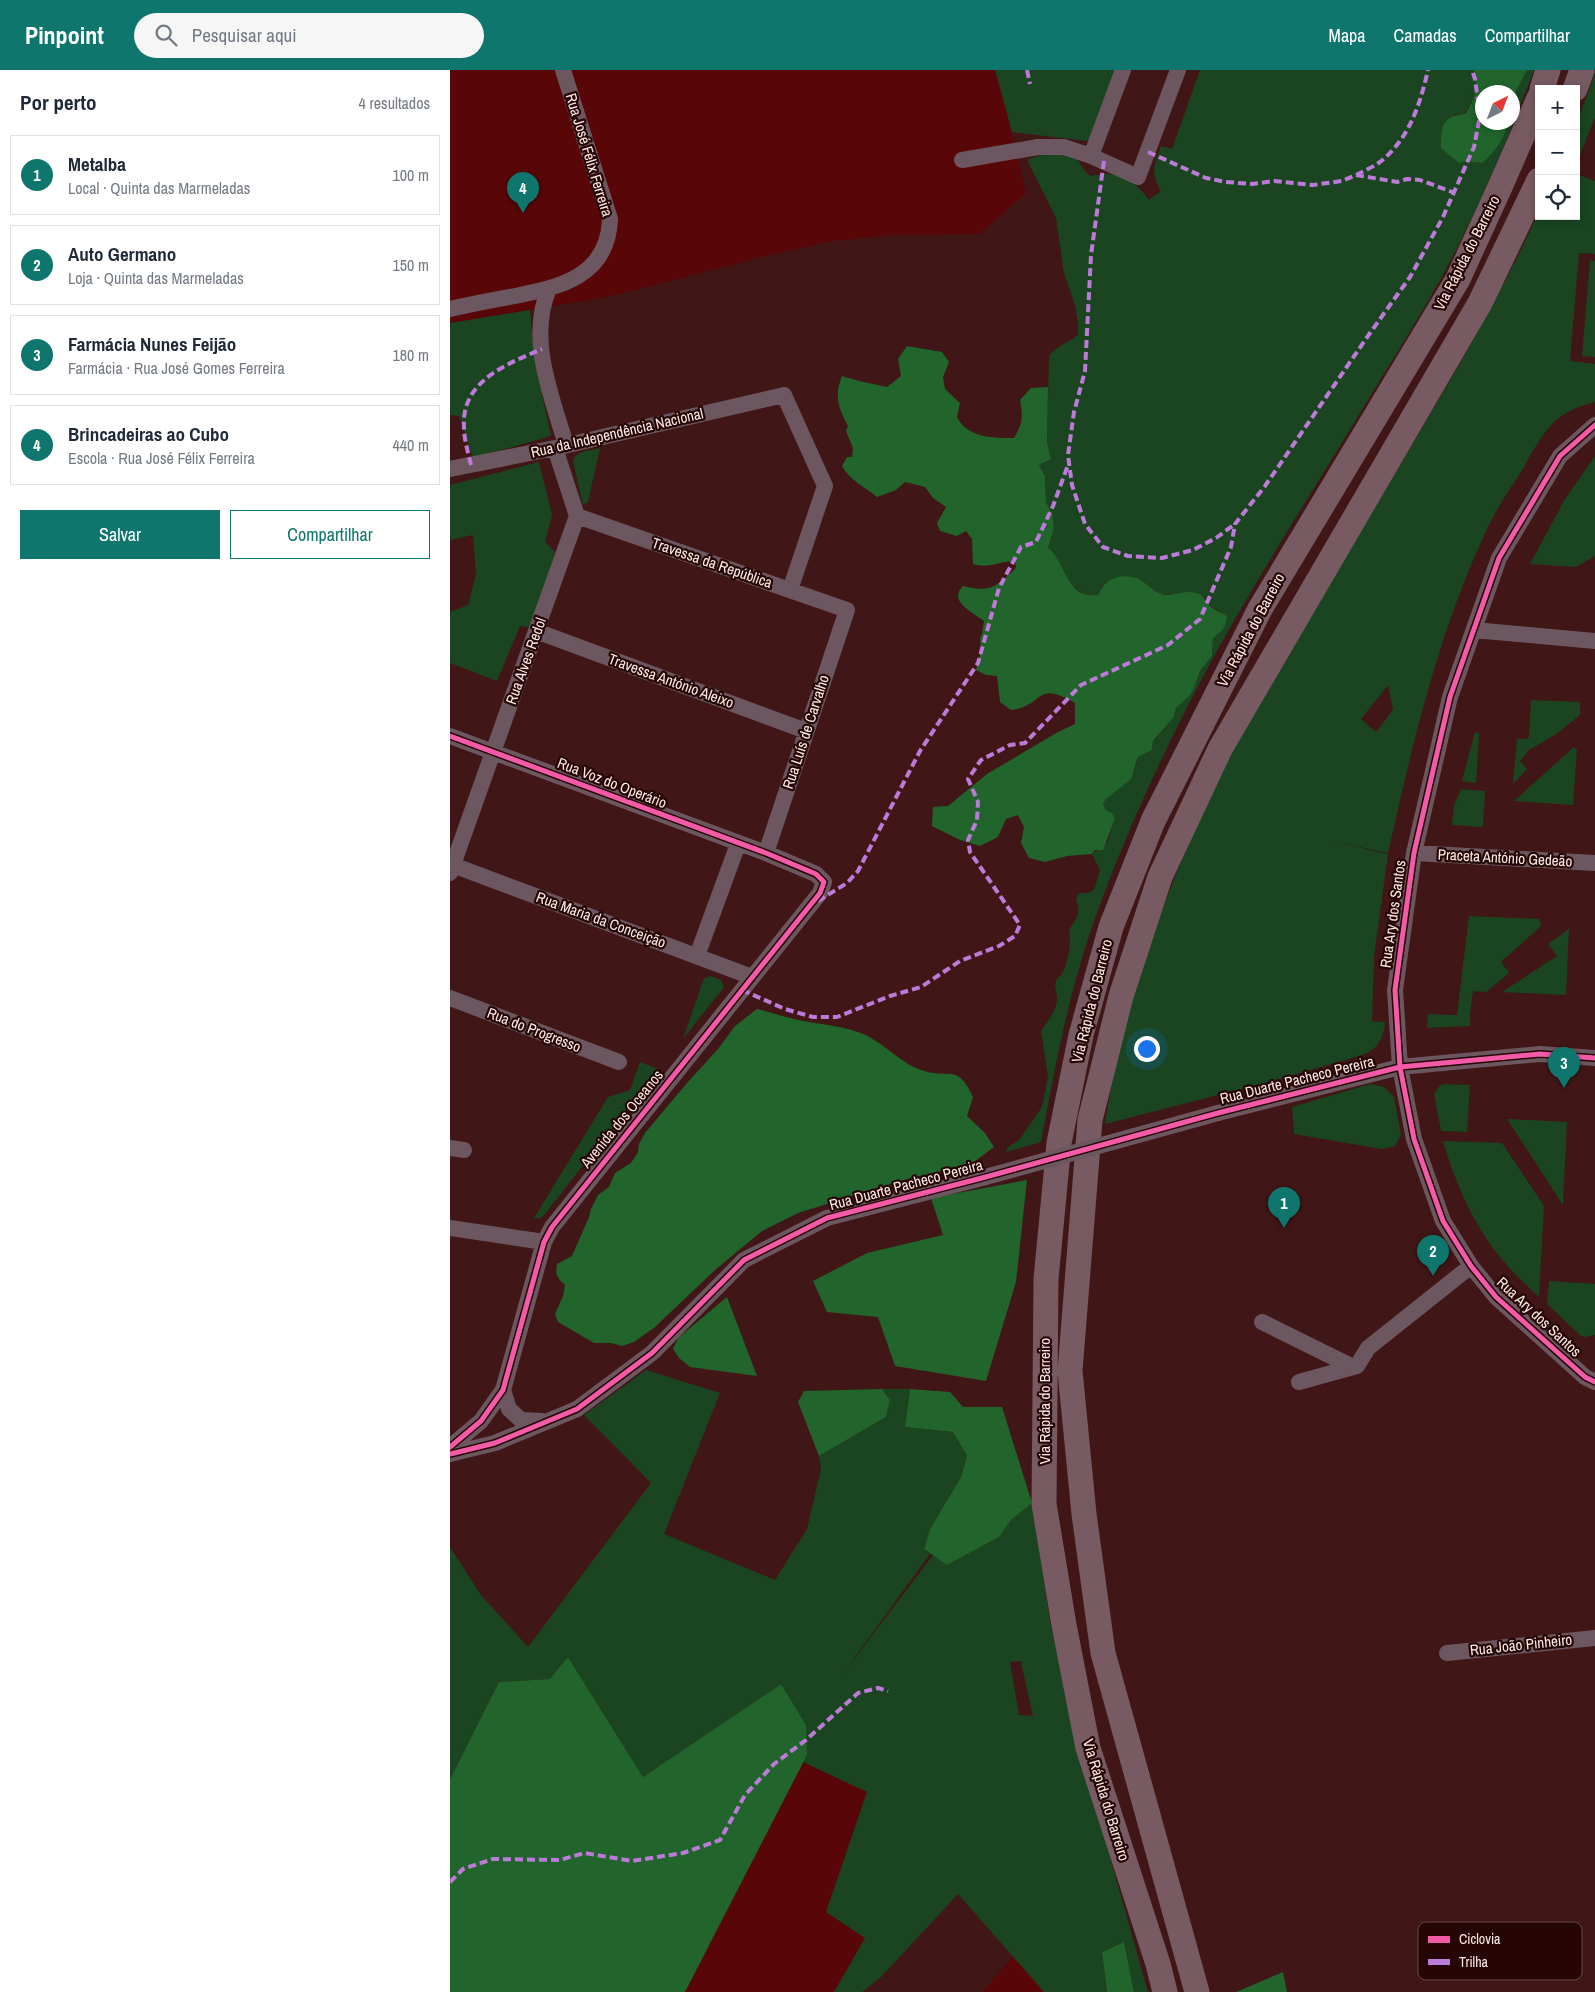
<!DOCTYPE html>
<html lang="pt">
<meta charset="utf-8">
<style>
:root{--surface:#fff;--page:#f6f6f7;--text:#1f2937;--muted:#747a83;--line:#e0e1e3;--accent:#0f766e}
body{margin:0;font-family:"Archivo Narrow",sans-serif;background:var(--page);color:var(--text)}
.controls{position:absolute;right:15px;top:15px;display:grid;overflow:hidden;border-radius:0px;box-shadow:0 2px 8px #0003}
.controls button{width:45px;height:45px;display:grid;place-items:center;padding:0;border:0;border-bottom:1px solid var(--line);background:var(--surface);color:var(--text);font:25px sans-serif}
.compass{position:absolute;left:1025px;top:15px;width:45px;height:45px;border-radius:50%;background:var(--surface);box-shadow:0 2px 8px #0003;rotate:42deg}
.you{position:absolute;left:696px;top:978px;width:18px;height:18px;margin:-12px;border:4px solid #fff;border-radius:50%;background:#1a73e8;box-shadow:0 0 0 8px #1a73e833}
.badge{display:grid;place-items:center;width:32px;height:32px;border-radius:50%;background:var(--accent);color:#fff;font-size:16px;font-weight:700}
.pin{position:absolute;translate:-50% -41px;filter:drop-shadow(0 1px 2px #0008)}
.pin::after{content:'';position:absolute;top:26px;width:18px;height:15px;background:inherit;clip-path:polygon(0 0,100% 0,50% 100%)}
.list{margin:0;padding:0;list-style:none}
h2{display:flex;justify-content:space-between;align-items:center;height:65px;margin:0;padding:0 20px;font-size:21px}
h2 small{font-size:16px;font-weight:400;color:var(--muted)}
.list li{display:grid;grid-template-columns:32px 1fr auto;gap:15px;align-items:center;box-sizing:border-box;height:80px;margin:0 10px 10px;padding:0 10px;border:1px solid var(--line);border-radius:0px}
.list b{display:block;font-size:19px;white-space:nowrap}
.list p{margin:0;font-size:16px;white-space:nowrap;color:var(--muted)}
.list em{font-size:16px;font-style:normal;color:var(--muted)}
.actions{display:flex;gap:10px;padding:15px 20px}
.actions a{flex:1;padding:11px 0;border:1px solid var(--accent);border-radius:0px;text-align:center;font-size:18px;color:var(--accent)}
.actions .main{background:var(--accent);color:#fff}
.icon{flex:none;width:28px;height:28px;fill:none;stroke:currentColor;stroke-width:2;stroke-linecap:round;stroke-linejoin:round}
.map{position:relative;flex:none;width:1145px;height:1922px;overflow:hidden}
header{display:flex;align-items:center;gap:30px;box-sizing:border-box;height:70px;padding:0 25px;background:var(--accent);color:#fff}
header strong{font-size:24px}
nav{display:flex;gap:28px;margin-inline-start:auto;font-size:18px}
.search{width:350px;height:45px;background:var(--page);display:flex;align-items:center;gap:12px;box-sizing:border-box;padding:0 18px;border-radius:28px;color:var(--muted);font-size:19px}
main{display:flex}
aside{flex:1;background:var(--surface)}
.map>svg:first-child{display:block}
.built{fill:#590608}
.green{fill:#1a4520;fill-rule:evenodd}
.forest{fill:#21642c}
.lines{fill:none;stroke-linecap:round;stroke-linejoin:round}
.minor{stroke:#6c5760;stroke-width:16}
.highway{stroke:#775a62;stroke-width:25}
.minor-bridge{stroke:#6c5760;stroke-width:16}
.quiet{stroke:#bd7bd9;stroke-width:4;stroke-dasharray:8 4;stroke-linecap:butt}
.cycleway-casing{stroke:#250604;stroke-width:8}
.cycleway{stroke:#f35aa7;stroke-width:5}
.labels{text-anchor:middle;stroke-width:4.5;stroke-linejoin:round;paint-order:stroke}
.street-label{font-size:15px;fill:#feebe8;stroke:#250604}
.key{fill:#250604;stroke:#664b48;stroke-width:1}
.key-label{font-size:14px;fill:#feebe8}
</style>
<header>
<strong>Pinpoint</strong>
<div class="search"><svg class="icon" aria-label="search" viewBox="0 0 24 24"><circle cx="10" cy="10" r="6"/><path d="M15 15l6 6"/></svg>Pesquisar aqui</div>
<nav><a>Mapa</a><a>Camadas</a><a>Compartilhar</a></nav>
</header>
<main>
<aside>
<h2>Por perto<small>4 resultados</small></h2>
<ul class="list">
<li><span class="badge">1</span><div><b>Metalba</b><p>Local · Quinta das Marmeladas</p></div><em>100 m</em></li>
<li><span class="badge">2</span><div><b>Auto Germano</b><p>Loja · Quinta das Marmeladas</p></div><em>150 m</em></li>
<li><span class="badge">3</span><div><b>Farmácia Nunes Feijão</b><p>Farmácia · Rua José Gomes Ferreira</p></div><em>180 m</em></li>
<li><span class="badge">4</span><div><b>Brincadeiras ao Cubo</b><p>Escola · Rua José Félix Ferreira</p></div><em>440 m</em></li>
</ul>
<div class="actions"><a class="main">Salvar</a><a>Compartilhar</a></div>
</aside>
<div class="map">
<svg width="1145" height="1922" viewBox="0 0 1145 1922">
<rect width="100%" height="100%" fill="#411616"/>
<path class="built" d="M0,0H546L576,123L529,164L447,165L382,171L327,183L158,227L0,253Z
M353,1692L417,1722L376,1842L415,1868L384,1922H235Z
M564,1886L594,1922H532Z"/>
<path class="green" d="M545,0H666L644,64L637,71L562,62Z
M750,0H1024C1029,18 1024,30 1014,44L1004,45L1015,91L1032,93C1044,84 1055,68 1058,53L1062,52L1063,27L1077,0H1084C1060,64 1034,126 1003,186C978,234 949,279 921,325C866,416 807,507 756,601C711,686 671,773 640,863C617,931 604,1002 591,1072L556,1082L558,1077L569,1070L592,1037L598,1007L591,961C597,952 608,939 607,926C606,920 604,918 606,911C608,907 611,906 613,902C619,889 621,874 619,860C626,849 632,842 626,829L629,823H638L644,820L650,800L642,784L657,773L665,749L662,743L656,740L653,735C664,713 682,720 688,687L702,680L703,672L724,647L726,638L744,618L750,601L762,586L763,568L770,563L777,546L760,536L755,527L739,522L727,524H710L686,508L652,516L648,525C621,529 611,497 598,478L604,458L603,446L596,432L595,406L589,395L601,389L597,372L599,286C606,276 618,273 628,265V253L625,235L614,203L606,148L579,94L578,89C595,84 612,78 628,91C633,96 633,101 641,106C669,100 682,108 699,130L711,121C700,101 704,95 711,76L722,79Z
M1145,3V47L1126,95V55Z
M1126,104L1145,111V184L1129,183L1120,291L1145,294V332C1133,335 1121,339 1110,347C1093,360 1082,383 1071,402C1059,420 1047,438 1038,457C989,560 963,672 938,783L877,770L938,784L924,887L922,951L935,952C933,970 927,981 909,986L811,1014L655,1054C669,956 701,862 740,771C756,734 772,696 792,660C887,485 1005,323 1089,142V146H1126ZM938,615L943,640L926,662L911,649Z
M1140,190L1145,191V287L1132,286Z
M80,240L85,292L101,366L23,388L9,346L0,345V253Z
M150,378L138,432L133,435L123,391C127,380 140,381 150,378Z
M1145,386V486L1126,497L1080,494L1115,429Z
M89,392L102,445L95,472L105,482L82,558L70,556L47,611L0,593V542L18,535L26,504L23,465L0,470V415Z
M1081,630L1130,632V645L1105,665L1079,680L1070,691L1077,699L1063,714L1067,669H1076L1079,667Z
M1025,662L1029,664L1026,713L1012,711Z
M1124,677L1127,680L1123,735L1064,731Z
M1011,719L1035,721L1033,757L1002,755L1004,735Z
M1019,846L1089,849L1091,856L1051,892L1059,903L1036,922L1023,921L1020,945V956L977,958L978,944L1007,945Z
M1119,859L1116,925L1052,922L1107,886L1098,874Z
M261,906L271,910L274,917L233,969L253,911L255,908Z
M190,992L208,999L95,1144L90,1148H84L158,1027L180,1020Z
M920,1014L934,1017L944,1027L951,1065L945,1076L932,1079L844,1064L842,1037Z
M996,1014L1020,1015L1017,1062L991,1061L984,1024L990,1015Z
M1057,1049L1117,1052L1113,1135Z
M993,1071L1052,1073L1094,1136L1089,1227C1078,1216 1066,1206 1056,1194C1025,1159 1006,1115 993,1071Z
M1099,1211L1145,1214V1265L1136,1267L1131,1266L1097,1234Z
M196,1300L270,1323L214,1464L325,1510L357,1459L371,1399L369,1386L436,1347L440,1330L432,1319H460L455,1357L503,1362L517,1386L511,1407L480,1459L474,1479L480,1484L389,1609L483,1485L497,1495L549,1467L561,1450L582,1433L601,1557L658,1780L698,1922H684L674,1872L652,1882L657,1922H594L508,1824L431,1907L412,1922H384L415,1868L376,1842L417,1722L353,1692L357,1685L331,1614L193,1707L118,1587L101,1609L49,1612L0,1709V1477L31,1525L78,1577L201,1413L134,1345ZM572,1591V1597L583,1646L569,1645L560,1592Z"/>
<path class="forest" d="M1024,0H1077L1063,27L1062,22H1032V52L1058,53C1055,68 1044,84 1032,93L1015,91L1009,93L991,78C991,58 991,46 1015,44C1024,30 1029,18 1024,0Z
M457,276L492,282L499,292L493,307L495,319L510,333L507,347C518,368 542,368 564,368C573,353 573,347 570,330L581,318L598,317L597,372L601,389L589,395L595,406L596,432L603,446L604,458L598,478C617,493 615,529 648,525C655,509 668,503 686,508C694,511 701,519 709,523C718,528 730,521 739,522C754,523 753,528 760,536C764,540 772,543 777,546C776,557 772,562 763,568L762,586L750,601L744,618L740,625L726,638L724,647L703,671L702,680L688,687L681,709L656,729L653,735L656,740L662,743L665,749L653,780H645L642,784L617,786L595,792L579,788L571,773L574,757L568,745L556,749L548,767L530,776L510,770L482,756L483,737L498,736L537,704L608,662L625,654V633C584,609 595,636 561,640L550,632L547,606L536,605L526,600L531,581L530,568L532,564L534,551C524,543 497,531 513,516C541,523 546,517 566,498L565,491C549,491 539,499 523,494L522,469L516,461L507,466L490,461L487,453L496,437L483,428L475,417L455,412L446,420L427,427C415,417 399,410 392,396L397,387H402L403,378L396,361L398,356C388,337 384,326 392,306L409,311L437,317L451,306L448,289Z
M307,939C320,942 332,946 344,949C365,954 388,955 408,962C432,970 448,992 471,1000C500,1010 507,992 523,1027L517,1046L535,1063L544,1077L521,1094L457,1109L348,1143L312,1161L265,1200L205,1257L184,1272L172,1276L161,1273H144L108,1252L105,1244L113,1226L115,1215C107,1208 105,1205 107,1194L122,1186L139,1147L141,1139L148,1125L159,1117L165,1103L181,1093L188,1082L189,1074L195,1063L237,1013L268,979L285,956Z
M577,1110L566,1212L536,1311L445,1296L428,1247L377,1242L363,1211L417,1183L493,1165L481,1128Z
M277,1227L307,1306L240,1297L229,1288L223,1279L228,1268Z
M432,1319L440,1330L436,1347L369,1386L348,1332L354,1321Z
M460,1319L500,1322L513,1337H552L582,1433L561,1450L549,1467L497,1495L474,1479L480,1459L511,1407L517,1386L503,1362L455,1357Z
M118,1587L193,1707L331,1614L356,1655L357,1685L235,1922H0V1709L49,1612L100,1609Z
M674,1872L684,1922H657L652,1882Z
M833,1902L837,1922H786Z"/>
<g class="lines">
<path class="minor" d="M673,0L641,86L688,107L728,0
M512,90L588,77H614L641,86
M99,219C77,269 102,327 116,375
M0,239C22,234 43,230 65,226C111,217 158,206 160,149L113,0
M1145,355L1110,386L1049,488L1000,627L964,783L945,920L950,997L964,1069L993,1151L1021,1196L1046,1227L1135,1307L1145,1312
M0,399L105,378L334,325L375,416L340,520
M127,446L397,540L316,783
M1024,560L1145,571
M86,561L356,661
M0,666L316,783L366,804L374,812L370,823L102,1157L94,1172L53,1320L31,1351L0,1377
M964,783L1145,793
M0,794L302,907
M0,803L127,446L105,378
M247,886L288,774
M0,928L169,992
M768,1043L950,997L1090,984L1145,988
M0,1078L14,1080
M0,1158L94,1172
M812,1252L903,1297
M849,1312L907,1296L918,1278L1021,1196
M53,1320L59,1339L71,1350L92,1351
M0,1384L45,1373L127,1339L202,1283L294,1190L377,1148L532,1108
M997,1583L1145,1568"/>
<path class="highway" d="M1092,19L1098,0
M1125,19L1132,0
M715,1922L708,1894L638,1678L614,1555L594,1434L596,1209L609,1073L631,965L661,857L703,751L810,539L1008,209L1050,117L1089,28
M747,1922L653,1583L634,1444L620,1301L640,1050L671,926L710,807L770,679L1030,233L1089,110"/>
<path class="minor-bridge" d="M532,1108L768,1043"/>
<path class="quiet" d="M577,0L580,14
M698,82L756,108L776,112L802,114L824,111L863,115L892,111L906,105L947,112L957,109L970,110L1005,123
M654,91L641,185L635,301L624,342L618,385L622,415L635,454L653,477L678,486L712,488L743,480L766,468L785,454
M906,105C914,101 923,97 930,92C959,69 970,35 978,0
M21,395C18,382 14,369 14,357C11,311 57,294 92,279
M368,831L397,813L408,801L470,681L528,593L549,518L571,477L586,472L603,436L618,395
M292,920L335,939L363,947H387L440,926L471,917L510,891L549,876L565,866L570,855L520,782L518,770L527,750L528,732L518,709L531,690L560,675L575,673L631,615L718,575L750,549L781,477L785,454L815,416L920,263L960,207L993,147L1024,77L1030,46L1025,9L1022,0
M0,1812L13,1799L43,1789L110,1790L134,1783L182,1791L233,1783L270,1770L295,1725L324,1694L356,1670L408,1623L428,1618L438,1621"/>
<g class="cycleway-casing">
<path id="cycleway" d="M1145,355L1110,386L1049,488L1000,627L964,783L945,920L950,997L964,1069L993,1151L1021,1196L1046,1227L1135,1307L1145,1312
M0,666L316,783L366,804L374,812L370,823L102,1157L94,1172L53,1320L31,1351L0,1377
M0,1384L45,1373L127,1339L202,1283L294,1190L377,1148L532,1108L768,1043L950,997L1090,984L1145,988"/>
</g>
<use href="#cycleway" class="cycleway"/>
</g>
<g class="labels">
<g class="street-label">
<text transform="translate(139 85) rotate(73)" y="5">Rua José Félix Ferreira</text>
<text transform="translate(1017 183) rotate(-63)" y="5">Via Rápida do Barreiro</text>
<text transform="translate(167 363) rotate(-13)" y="5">Rua da Independência Nacional</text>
<text transform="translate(262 493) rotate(19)" y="5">Travessa da República</text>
<text transform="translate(801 560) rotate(-62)" y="5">Via Rápida do Barreiro</text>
<text transform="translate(76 591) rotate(-70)" y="5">Rua Alves Redol</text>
<text transform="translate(221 611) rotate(20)" y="5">Travessa António Aleixo</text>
<text transform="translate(356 662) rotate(-72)" y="5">Rua Luís de Carvalho</text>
<text transform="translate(162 713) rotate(21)" y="5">Rua Voz do Operário</text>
<text transform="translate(1055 788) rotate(3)" y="5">Praceta António Gedeão</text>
<text transform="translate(943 844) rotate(-82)" y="5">Rua Ary dos Santos</text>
<text transform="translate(151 850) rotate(20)" y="5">Rua Maria da Conceição</text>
<text transform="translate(642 931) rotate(-76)" y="5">Via Rápida do Barreiro</text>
<text transform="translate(84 960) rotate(21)" y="5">Rua do Progresso</text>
<text transform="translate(847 1010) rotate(-14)" y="5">Rua Duarte Pacheco Pereira</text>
<text transform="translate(172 1049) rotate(-51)" y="5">Avenida dos Oceanos</text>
<text transform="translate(456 1115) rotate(-15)" y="5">Rua Duarte Pacheco Pereira</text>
<text transform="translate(1089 1247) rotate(43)" y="5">Rua Ary dos Santos</text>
<text transform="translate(595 1331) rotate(-90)" y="5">Via Rápida do Barreiro</text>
<text transform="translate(1071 1575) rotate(-6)" y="5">Rua João Pinheiro</text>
<text transform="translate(656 1730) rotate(73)" y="5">Via Rápida do Barreiro</text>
</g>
</g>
<rect x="968" y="1852" width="164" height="58" rx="8" class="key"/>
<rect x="978" y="1866" width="22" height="7" fill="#f35aa7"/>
<rect x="978" y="1889" width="22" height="6" fill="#bd7bd9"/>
<g class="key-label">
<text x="1009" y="1874">Ciclovia</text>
<text x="1009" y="1897">Trilha</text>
</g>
</svg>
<div class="controls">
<button>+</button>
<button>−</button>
<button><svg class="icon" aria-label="locate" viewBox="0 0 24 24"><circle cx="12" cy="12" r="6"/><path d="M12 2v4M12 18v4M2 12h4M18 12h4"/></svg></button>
</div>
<svg class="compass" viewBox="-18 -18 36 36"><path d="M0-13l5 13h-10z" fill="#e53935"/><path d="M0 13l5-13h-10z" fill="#747a83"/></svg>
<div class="you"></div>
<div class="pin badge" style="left:834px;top:1158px">1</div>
<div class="pin badge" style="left:983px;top:1206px">2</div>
<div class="pin badge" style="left:1114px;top:1018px">3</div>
<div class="pin badge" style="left:73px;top:143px">4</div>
</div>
</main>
